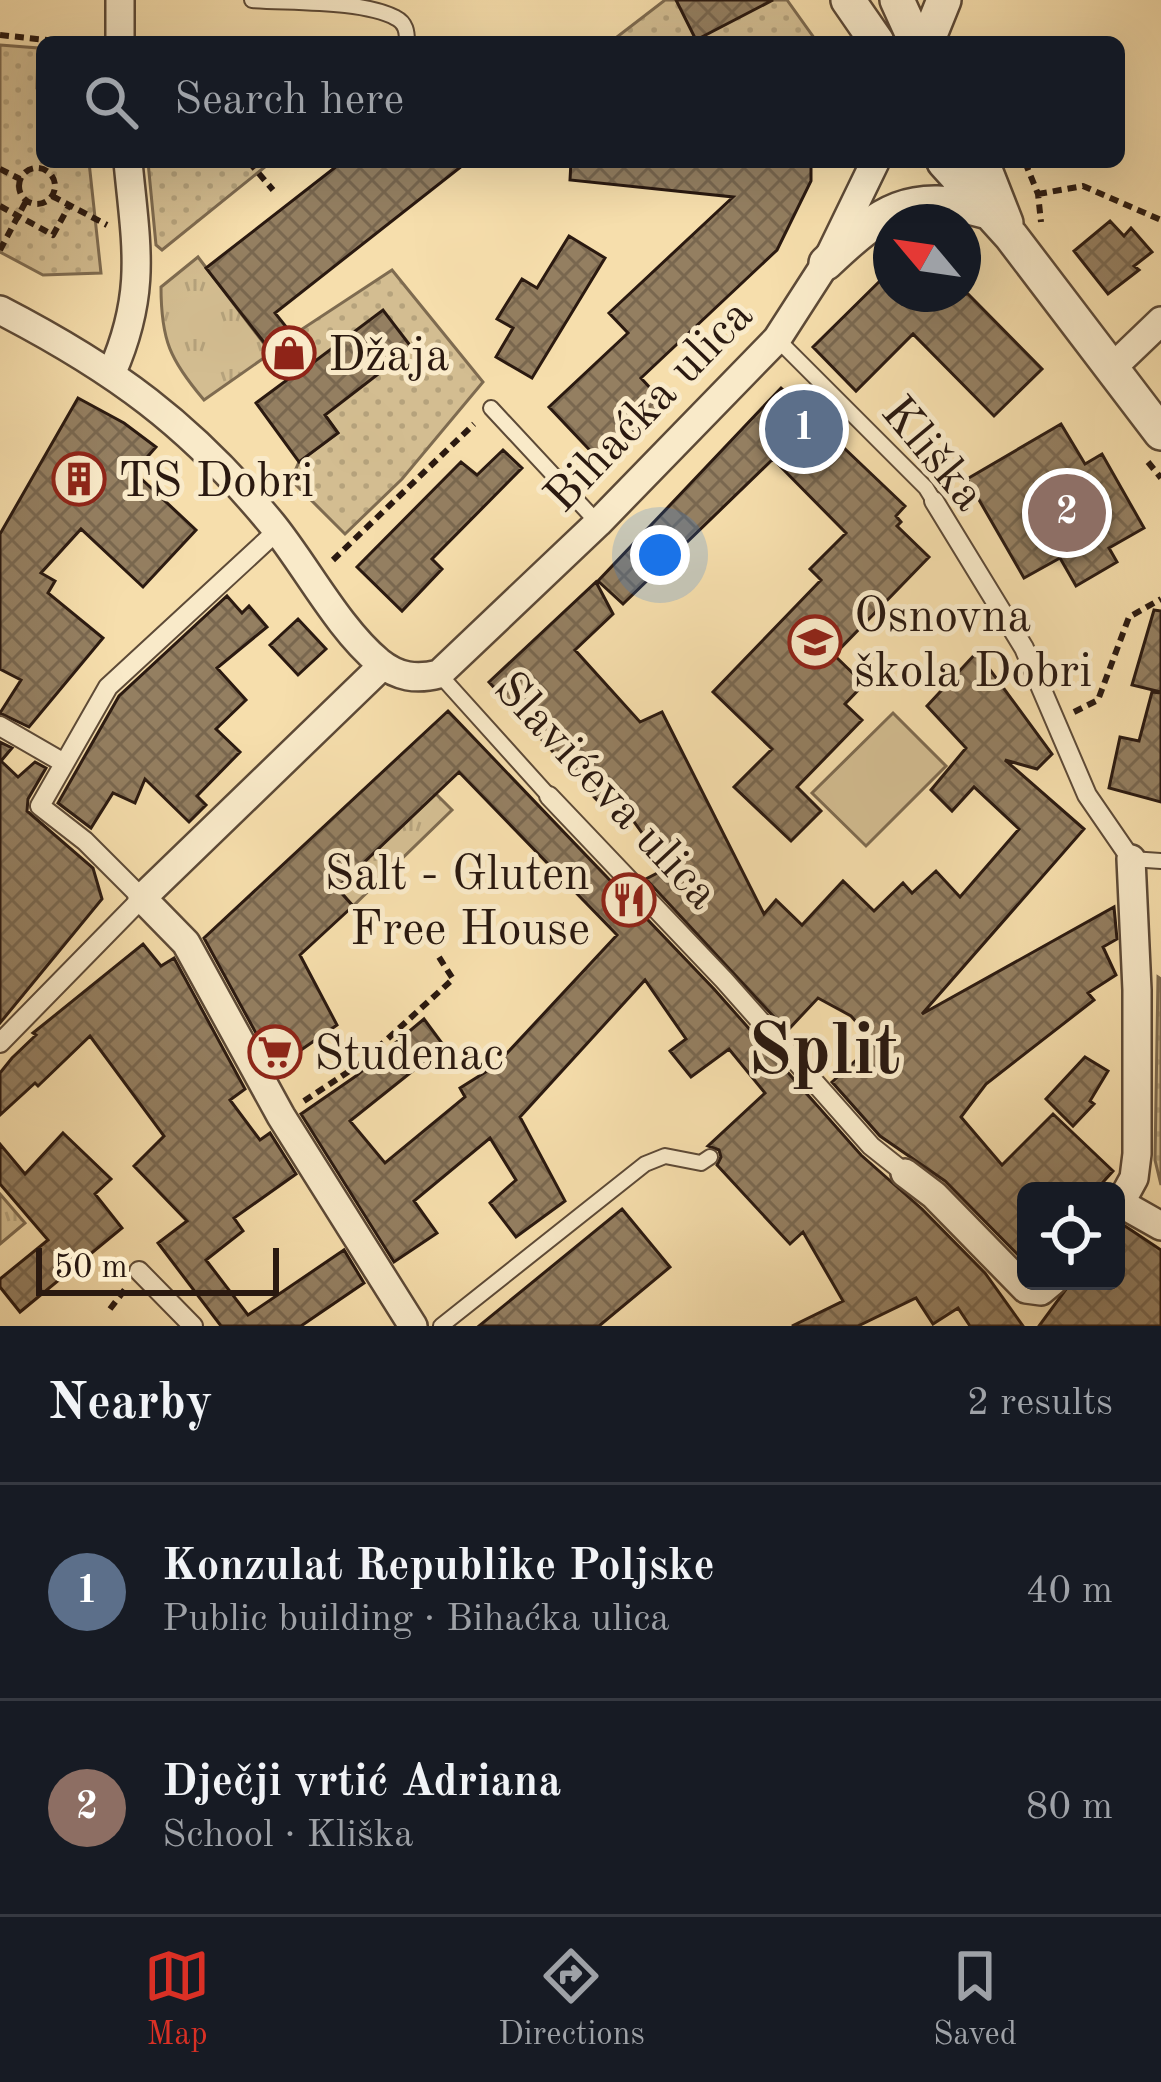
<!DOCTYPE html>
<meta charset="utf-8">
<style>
:root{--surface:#171b24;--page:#20242c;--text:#f1f3f6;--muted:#9ea1a6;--line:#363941;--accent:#d93025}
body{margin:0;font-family:"Old Standard TT",serif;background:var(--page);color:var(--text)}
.controls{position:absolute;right:36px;bottom:36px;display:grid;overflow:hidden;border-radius:18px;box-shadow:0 12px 48px #0002}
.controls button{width:108px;height:108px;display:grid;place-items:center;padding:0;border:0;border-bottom:3px solid var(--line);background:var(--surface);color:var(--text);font:60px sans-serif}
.compass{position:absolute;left:873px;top:204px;width:108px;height:108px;border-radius:50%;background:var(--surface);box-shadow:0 12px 48px #0002;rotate:299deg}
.scale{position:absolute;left:36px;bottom:30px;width:243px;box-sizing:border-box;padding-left:12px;border:6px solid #2a1910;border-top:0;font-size:33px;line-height:42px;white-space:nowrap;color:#2a1910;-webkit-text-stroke:9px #f9eac9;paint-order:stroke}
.you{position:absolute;left:660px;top:555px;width:42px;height:42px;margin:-30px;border:9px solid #fff;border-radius:50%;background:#1a73e8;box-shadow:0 0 0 18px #1a73e833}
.badge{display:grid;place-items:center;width:78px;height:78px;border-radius:50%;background:var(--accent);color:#fff;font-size:39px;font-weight:700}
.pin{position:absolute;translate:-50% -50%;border:6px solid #fff;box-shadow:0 3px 12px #0006}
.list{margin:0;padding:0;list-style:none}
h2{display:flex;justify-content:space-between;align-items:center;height:156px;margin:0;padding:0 48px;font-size:51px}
h2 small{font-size:39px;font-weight:400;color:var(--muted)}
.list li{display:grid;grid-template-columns:78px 1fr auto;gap:36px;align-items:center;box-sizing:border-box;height:216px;padding:0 48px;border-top:3px solid var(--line)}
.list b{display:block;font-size:45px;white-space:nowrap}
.list p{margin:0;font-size:39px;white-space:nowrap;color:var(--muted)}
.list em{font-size:39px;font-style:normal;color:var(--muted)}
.icon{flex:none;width:66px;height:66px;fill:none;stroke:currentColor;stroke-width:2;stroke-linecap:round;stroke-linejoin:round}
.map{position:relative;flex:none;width:1161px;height:1326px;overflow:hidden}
.search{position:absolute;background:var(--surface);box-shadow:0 12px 48px #0002;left:36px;right:36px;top:36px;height:132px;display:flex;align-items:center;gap:30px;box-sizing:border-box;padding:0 42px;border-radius:18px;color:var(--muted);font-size:45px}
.sheet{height:588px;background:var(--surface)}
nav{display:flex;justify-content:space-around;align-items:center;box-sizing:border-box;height:168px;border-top:3px solid var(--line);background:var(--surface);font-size:33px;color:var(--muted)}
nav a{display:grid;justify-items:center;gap:6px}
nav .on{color:var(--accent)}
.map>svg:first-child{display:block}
.grass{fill:url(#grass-tufts);stroke:#7e6b50;stroke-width:3}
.park{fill:url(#park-dots);stroke:#7e6b50;stroke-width:3}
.pitch{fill:#d3bd91;stroke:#7e6b50;stroke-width:3}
.building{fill:url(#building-cross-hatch);stroke:#2a1910;stroke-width:3}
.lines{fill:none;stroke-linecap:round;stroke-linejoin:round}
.service-casing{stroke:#5d4a37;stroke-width:18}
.pedestrian-casing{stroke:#5d4a37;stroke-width:22}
.minor-casing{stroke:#5d4a37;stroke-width:32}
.tertiary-casing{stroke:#5d4a37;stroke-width:38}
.path{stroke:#2a1910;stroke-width:6;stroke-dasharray:9 6;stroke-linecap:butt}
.service{stroke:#f9eac9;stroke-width:14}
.pedestrian{stroke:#f9eac9;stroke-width:18}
.minor{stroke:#f9eac9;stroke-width:27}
.tertiary{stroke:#f9eac9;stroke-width:33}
.labels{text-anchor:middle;stroke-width:10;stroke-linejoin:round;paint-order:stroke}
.poi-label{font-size:48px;fill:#2a1910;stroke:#f9eac9;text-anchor:start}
.street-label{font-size:48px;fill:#2a1910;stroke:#f9eac9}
.town-label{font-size:72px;font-weight:bold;fill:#2a1910;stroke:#f9eac9}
</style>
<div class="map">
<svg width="1161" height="1326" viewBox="0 0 1161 1326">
<defs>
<pattern id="grass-tufts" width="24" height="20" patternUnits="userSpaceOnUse" patternTransform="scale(3)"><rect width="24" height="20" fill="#d3bd91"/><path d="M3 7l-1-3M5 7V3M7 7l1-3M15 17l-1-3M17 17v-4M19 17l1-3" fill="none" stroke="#b5a27c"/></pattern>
<pattern id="park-dots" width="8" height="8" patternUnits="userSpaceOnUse" patternTransform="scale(3)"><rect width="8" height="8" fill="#d3bd91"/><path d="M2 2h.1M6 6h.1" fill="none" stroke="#b5a27c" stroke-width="1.8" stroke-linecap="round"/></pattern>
<pattern id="building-cross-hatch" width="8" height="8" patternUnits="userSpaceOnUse" patternTransform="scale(3)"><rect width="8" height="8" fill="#947f61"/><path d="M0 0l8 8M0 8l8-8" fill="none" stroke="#79674f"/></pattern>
</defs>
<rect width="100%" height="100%" fill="#f6deac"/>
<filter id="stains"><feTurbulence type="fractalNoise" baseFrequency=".00167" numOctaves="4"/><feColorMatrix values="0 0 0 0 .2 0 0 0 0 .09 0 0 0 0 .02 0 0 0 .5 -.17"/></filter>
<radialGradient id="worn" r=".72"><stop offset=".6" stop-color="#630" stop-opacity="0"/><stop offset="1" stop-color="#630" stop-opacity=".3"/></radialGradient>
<path class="grass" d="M198,257L271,353L204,400C170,360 161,340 161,287Z
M436,794L452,810L353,906L337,888Z
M0,1194L25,1223L0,1244Z"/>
<path class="park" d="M665,0H787L817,42L613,40Z
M0,45L38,48L37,88L42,89V162H89L101,273L43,275L0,252Z
M148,162H271L162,250L156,245Z
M392,270L483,382L402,479L345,534L291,480L299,462L338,433L289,366L306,352L293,335Z
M1158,977L1161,979V1185L1155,1160Z"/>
<path class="pitch" d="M893,713L946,766L866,846L812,793Z"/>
<path class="building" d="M676,0H773L696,40Z
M342,162H467L275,313L314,362L383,310L412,348L325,415L338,433L299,462L256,403L291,377L206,268Z
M571,162H811V181L777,250L641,378L663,402L600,461L549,407L628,333L609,313L733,197L570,180Z
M1110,221L1124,236L1131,228L1152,252L1134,266L1139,270L1108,294L1074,251Z
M569,236L605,258L532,378L496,357L513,328L497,319L522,279L537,288Z
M891,270V294H968L1042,369L994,416L913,334L856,391L813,347Z
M781,388L905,506L896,516L901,522L897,526L929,557L834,655L864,684L845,704L862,720L797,787L821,811L791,841L734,787L772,749L713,692L821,580L810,569L846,533L773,459L623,604L598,581Z
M78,398L124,423L156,447L134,472L196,530L143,587L81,529L41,573L55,581L48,593L103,638L29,727L0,713L21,680L0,669V534Z
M1061,424L1085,464L1102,454L1144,528L1109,548L1117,562L1076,586L1060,558L1024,578L967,479Z
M503,450L522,468L432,559L442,569L402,611L357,567L461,462L477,475Z
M596,582L613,614L575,650L640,722L662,712L764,914L776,900L802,925L843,881L874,911L903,883L912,893L936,871L960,897L1019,829L974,787L952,811L931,790L966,748L927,706L977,652L1052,754L1037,769L1005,760L1084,829L922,1014L1114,907L1117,939L1103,947L1116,975L1088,993L1094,1000L986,1084L961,1117L1002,1165L1053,1114L1113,1171L1095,1191H1026V1263L945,1181L880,1136L832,1082L875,1043L851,1016L818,998L787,1031L646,879L667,868L612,791L597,800L489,682Z
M227,596L242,613L249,606L267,627L217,668L246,700L216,729L240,752L197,796L206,805L189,822L145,779L135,803L113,793L91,828L58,803L119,696Z
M1154,610L1161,611V692L1132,685Z
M298,619L326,649L298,675L270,645Z
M1152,692L1161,693V802L1109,788L1120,737L1139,741Z
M448,711L714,989L861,1155L922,1209L985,1273L1023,1326H970L958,1308L933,1324L916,1298L858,1326H792L843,1301L803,1232L790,1244L717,1165L721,1157L719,1150L708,1146L765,1093L729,1049L691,1077L670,1051L686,1039L645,980L520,1117L565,1201L516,1237L490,1203L516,1180L490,1138L414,1201L437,1233L394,1262L301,1114L356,1076L424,1019L444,1046L350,1121L385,1163L465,1097L460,1088L495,1066L617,935L459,772L337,888L353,906L300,955L337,1025L275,1068L204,938Z
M0,742L12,748L1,761L18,777L35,762L46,768L28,799L27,811L93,868L102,899L0,1023Z
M143,944L161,966L174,958L245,1089L230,1100L260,1140L270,1133L296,1174L234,1218L243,1231L206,1260L248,1315L344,1250L364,1283L301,1326H221L158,1243L187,1221L134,1166L164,1136L90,1036L38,1086L35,1083L0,1115V1073L12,1058L36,1035L33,1033Z
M1085,1057L1108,1071L1090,1101L1094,1104L1073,1126L1046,1099Z
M63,1133L111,1179L95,1194L122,1228L20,1312L0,1287V1279L48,1240L0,1184V1144L25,1174Z
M622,1209L670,1267L599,1326H479Z
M1125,1226L1161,1250V1326H1039L1072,1281H1116V1229Z"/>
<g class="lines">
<g class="service-casing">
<path id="service" d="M252,0C290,3 363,0 396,18C406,23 407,32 407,42
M777,339L926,488L934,501
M491,408L598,523
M439,674L549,796
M1131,859L1161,861
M441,1326L645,1164L665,1156L701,1163L710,1157"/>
</g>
<g class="pedestrian-casing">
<path id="pedestrian" d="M934,501L1024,648L1087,795L1131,859
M0,726L64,763
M549,796L724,980L871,1146L905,1173
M0,1043L142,898L85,841L40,806L108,687L277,531
M139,1271L193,1326"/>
</g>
<g class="minor-casing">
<path id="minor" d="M120,0V42
M0,310C114,369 190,424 272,524C306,566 338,628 379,662C398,677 416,680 439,674L598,523L777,339L826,263L875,162
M1112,368L1161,321
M112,372C147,292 136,245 128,162
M383,665L142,898L186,943L281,1116L413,1326
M905,1173L934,1195L1026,1289L1041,1291L1053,1281
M1122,1204L1161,1226
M1116,1211L1134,1178L1137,1154V990L1131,859"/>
</g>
<g class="tertiary-casing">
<path id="tertiary" d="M848,0L877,42
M897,0L916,42
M927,42L944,0
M944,162L1011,236L1161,433
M982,162L1006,223
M826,263C881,211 910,189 988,212"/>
</g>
<path class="path" d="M0,35L65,42
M249,162L273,190
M1025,162L1038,194L1041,222
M19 186a18 18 0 1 1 36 0a18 18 0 1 1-36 0Z
M0,169L20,179
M1038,194L1083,186L1161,220
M52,196L107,225
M0,206L53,235L69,206
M0,250L26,201
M1148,462L1161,478
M333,560L474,424
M1074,712L1098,700L1129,617L1161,599
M304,1101L360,1064L453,979L437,954
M110,1309L126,1288"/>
<use href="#service" class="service"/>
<use href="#pedestrian" class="pedestrian"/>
<use href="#minor" class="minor"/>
<use href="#tertiary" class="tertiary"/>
</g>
<defs>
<g id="shop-ring" transform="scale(2.7)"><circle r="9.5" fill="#f9eac9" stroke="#8f2418" stroke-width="1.5"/><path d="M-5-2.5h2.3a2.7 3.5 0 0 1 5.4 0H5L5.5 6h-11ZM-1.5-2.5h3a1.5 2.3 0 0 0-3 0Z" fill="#8f2418"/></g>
<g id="building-ring" transform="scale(2.7)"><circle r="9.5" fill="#f9eac9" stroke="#8f2418" stroke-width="1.5"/><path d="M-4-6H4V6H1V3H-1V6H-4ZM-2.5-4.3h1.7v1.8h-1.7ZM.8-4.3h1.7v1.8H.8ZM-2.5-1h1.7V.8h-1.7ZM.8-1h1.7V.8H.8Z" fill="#8f2418"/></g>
<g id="school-ring" transform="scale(2.7)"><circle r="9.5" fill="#f9eac9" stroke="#8f2418" stroke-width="1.5"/><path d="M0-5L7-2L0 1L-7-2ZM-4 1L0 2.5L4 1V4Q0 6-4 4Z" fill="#8f2418"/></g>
<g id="restaurant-ring" transform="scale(2.7)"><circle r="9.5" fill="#f9eac9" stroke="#8f2418" stroke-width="1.5"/><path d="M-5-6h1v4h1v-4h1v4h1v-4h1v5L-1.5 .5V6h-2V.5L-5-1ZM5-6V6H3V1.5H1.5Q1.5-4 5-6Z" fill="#8f2418"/></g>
<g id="supermarket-ring" transform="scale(2.7)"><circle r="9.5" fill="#f9eac9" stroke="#8f2418" stroke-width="1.5"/><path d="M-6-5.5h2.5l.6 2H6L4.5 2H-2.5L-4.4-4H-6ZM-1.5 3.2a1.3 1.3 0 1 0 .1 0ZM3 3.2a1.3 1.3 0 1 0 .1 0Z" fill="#8f2418"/></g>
</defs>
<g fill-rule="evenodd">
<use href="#shop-ring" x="289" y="353"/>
<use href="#building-ring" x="79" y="479"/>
<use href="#school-ring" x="815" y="642"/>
<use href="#restaurant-ring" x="629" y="900"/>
<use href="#supermarket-ring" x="275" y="1052"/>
</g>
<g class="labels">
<g class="poi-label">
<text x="328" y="370">Džaja</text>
<text x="118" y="496">TS Dobri</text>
<text x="854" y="631">Osnovna<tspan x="854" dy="55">škola Dobri</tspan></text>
<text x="590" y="889" text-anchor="end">Salt - Gluten<tspan x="590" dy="55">Free House</tspan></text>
<text x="314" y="1069">Studenac</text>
</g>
<g class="street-label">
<text transform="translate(647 404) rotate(-46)" y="17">Bihaćka ulica</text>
<text transform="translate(935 452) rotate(50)" y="17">Kliška</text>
<text transform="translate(608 789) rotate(47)" y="17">Slavićeva ulica</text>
</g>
<g class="town-label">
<text x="824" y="1073">Split</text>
</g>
</g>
<rect width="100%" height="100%" filter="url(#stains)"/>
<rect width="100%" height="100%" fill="url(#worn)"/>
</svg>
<div class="controls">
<button><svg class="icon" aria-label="locate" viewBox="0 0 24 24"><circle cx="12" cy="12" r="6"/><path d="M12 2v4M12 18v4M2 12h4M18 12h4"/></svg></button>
</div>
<svg class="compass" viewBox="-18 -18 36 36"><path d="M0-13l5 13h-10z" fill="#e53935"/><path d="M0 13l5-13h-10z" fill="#9ea1a6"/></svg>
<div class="scale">50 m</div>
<div class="you"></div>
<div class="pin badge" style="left:804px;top:429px;background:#5c6f8a">1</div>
<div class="pin badge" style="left:1067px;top:513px;background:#8d6e63">2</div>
<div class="search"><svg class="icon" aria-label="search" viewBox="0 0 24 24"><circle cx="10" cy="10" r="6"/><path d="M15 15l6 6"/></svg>Search here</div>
</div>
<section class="sheet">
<h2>Nearby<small>2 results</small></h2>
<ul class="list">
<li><span class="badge" style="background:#5c6f8a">1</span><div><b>Konzulat Republike Poljske</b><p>Public building · Bihaćka ulica</p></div><em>40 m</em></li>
<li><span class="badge" style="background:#8d6e63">2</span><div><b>Dječji vrtić Adriana</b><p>School · Kliška</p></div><em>80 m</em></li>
</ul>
</section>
<nav>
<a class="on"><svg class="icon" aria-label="map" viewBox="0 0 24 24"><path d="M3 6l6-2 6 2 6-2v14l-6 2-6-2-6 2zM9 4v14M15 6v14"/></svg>Map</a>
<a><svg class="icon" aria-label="directions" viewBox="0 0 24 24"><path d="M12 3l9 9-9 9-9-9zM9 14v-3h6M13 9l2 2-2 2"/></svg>Directions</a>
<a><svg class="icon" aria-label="saved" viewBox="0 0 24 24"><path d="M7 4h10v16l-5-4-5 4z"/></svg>Saved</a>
</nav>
